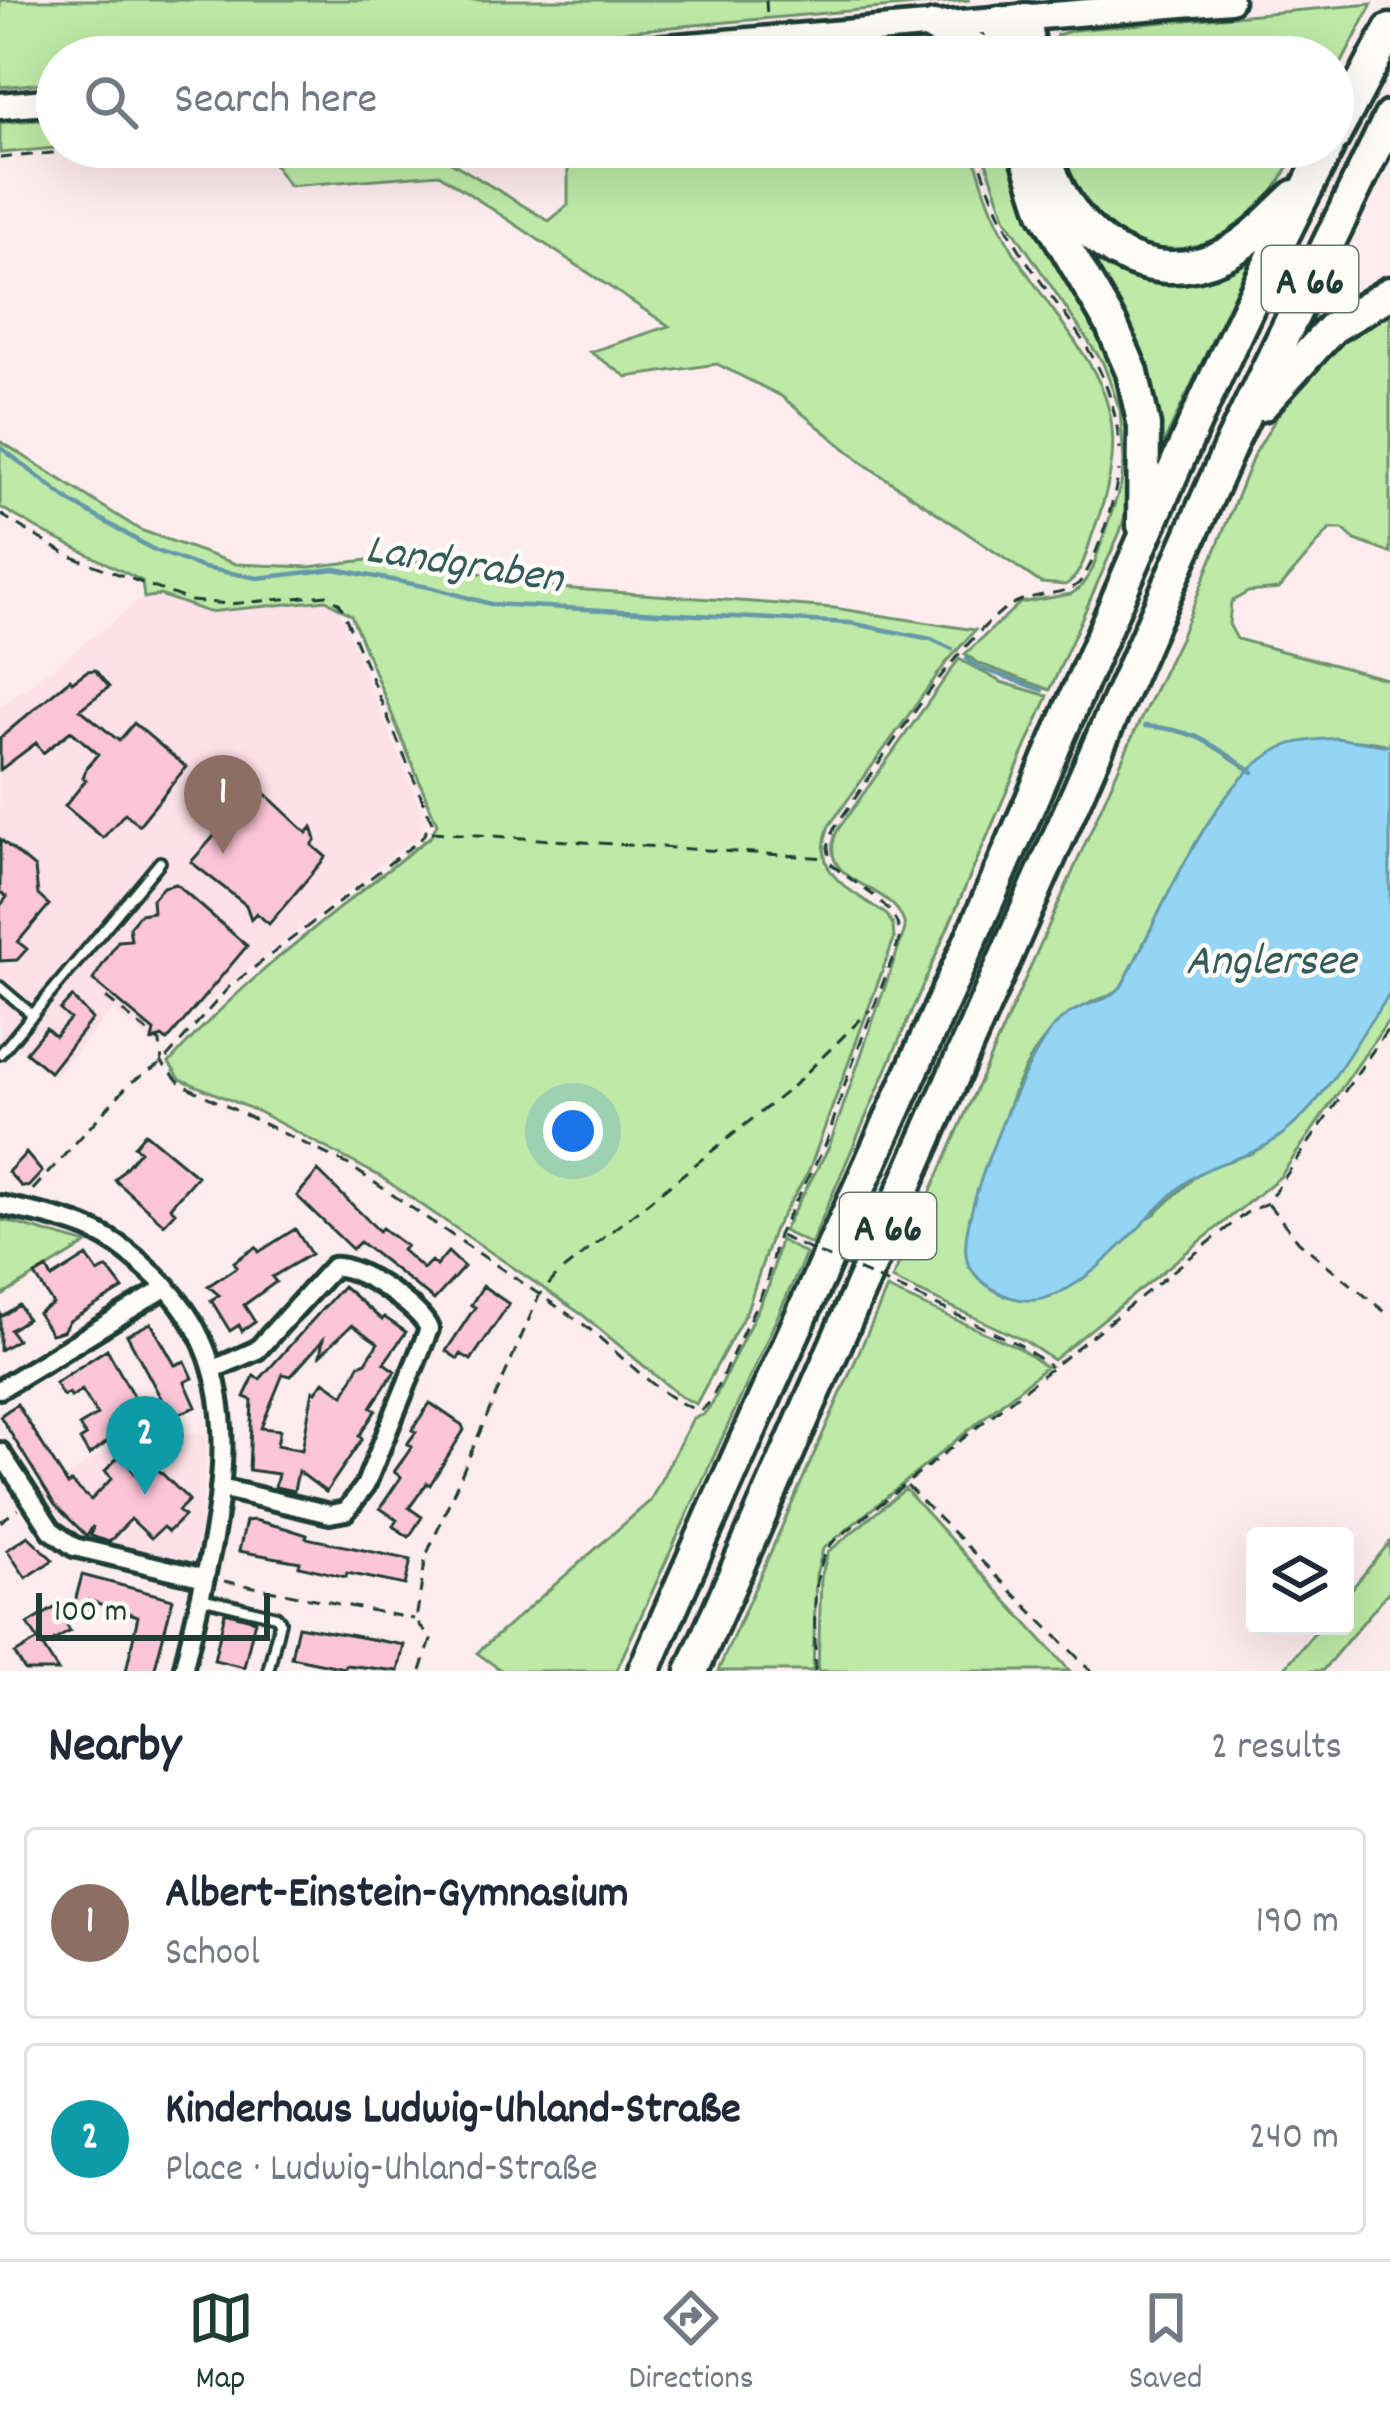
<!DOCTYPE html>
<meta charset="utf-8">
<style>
:root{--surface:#fff;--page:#f2f2f3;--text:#1f2937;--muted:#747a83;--line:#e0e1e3;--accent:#1f3d34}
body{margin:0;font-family:Dekko,sans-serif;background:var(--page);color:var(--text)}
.controls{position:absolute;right:36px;bottom:36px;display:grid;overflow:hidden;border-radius:12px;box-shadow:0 12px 48px #0002}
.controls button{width:108px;height:108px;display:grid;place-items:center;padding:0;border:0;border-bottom:3px solid var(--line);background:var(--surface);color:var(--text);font:60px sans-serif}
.scale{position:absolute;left:36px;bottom:30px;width:234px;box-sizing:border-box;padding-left:12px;border:6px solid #1f3d34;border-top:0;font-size:33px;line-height:42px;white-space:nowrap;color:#1f3d34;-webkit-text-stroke:9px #fdfcf7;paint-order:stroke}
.you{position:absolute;left:573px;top:1131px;width:42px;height:42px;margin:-30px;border:9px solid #fff;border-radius:50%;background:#1a73e8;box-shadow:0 0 0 18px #1a73e833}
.badge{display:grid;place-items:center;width:78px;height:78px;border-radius:50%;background:var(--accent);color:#fff;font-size:39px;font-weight:700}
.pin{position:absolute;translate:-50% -99px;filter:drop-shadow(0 3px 6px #0008)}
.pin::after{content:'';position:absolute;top:63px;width:42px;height:36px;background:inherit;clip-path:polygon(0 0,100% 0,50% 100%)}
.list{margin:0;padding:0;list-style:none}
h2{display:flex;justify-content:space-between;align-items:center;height:156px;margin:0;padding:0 48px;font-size:51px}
h2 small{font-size:39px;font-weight:400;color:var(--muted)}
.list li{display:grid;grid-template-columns:78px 1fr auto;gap:36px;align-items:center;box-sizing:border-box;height:192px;margin:0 24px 24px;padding:0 24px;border:3px solid var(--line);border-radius:12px}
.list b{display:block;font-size:45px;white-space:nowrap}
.list p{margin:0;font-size:39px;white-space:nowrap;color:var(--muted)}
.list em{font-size:39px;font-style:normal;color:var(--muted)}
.icon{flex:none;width:66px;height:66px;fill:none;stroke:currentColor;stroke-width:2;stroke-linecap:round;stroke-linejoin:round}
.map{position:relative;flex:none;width:1390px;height:1671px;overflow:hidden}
.search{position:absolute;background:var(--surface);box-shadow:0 12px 48px #0002;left:36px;right:36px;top:36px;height:132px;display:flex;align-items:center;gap:30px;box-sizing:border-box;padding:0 42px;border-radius:66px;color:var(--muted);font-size:45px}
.sheet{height:588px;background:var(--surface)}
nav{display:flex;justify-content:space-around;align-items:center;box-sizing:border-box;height:168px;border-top:3px solid var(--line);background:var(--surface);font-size:33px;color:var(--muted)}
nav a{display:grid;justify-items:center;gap:6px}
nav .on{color:var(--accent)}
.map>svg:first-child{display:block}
.built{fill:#fde0e8}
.green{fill:#bee9a6;stroke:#6e936d;stroke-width:3}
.water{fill:#94d5f5;stroke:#6598a8;stroke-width:3}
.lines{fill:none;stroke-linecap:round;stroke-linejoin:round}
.stream{stroke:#6598a8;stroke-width:4.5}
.building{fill:#fec5d9;stroke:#1f3d34;stroke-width:3;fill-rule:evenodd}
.service-casing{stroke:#1f3d34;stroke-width:16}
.minor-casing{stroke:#1f3d34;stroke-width:26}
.secondary-casing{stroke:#1f3d34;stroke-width:33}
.motorway-casing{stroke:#1f3d34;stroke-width:39}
.path{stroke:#1f3d34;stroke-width:3;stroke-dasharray:12 9;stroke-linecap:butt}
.service{stroke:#fdfcf7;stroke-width:8}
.minor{stroke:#fdfcf7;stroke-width:16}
.secondary{stroke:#fdfcf7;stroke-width:24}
.motorway{stroke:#fdfcf7;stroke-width:30}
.path-bridge{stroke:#1f3d34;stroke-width:3;stroke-dasharray:12 9;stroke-linecap:butt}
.labels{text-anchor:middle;stroke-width:9;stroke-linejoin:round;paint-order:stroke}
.shield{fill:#fdfcf7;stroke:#62766e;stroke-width:3}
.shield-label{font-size:39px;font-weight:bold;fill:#1f3d34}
.water-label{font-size:45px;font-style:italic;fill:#365b5b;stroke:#fdfcf7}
</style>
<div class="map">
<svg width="1390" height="1671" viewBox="0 0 1390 1671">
<rect width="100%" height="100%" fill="#fdecee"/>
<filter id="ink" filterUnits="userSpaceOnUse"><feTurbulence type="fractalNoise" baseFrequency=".00833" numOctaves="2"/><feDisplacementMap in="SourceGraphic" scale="24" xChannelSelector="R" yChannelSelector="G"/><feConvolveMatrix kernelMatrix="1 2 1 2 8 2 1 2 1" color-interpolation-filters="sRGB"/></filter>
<g filter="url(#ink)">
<path class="built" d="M160,595L208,612L326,600L339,610L425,819L421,833L190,1015L167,1042L154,1044L113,1010L55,1076L7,1036L0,1043V707L144,598Z
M207,1434L198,1546L188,1562L176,1566L96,1547L71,1536L51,1519L37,1495L123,1440Z"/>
<path class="green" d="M0,0H970L342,57H57V82L0,87Z
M1372,4L1333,80V57H1047L1057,35L1074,30Z
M914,44L954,48L975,57H774V51Z
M57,118V147H66L0,153V123Z
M372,147H426L549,221L568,205V147H972C983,190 997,228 1022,265C1088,367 1143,399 1094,530C1087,548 1083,576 1065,585L1041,583L863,463L781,396L717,364L627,377L590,352L669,326L439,174L289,186L274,164Z
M981,147H1014L1133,404L1131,496L1120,532L1050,690L980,664L965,654L1020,603L1071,594L1080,588L1092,570L1121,485L1124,461L1120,410L1103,363L1006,219Z
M1054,147H1299C1267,209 1230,264 1152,252C1137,250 1111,243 1100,232C1082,214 1069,181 1056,159Z
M1054,200L1117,265L1262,235L1151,470L1153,445Z
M1390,304V553L1355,540L1343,529H1330L1279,589L1248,592L1231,602L1229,624L1237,639L1390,680V746C1376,740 1359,742 1344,741C1322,741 1300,739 1280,749C1211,783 1159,920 1121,987C1111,999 1102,996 1090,1003C1076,1010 1056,1025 1046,1037C1001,1089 983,1200 969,1267L1005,1296L1155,1214L1203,1169L1253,1153L1308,1110L1390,992V1018L1280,1177L1053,1360L1025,1341L892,1279L1135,731L1181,636L1253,457L1293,389L1333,343Z
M0,441L140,530L236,564L308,567L393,557L559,588L834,608L975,630L946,663L829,826C810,876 851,889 887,915L893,925L894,939L808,1173L773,1231L747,1310L696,1404L680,1396L584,1316L381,1177L257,1111L180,1079L169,1063C246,976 340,908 431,836L437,824L351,615L326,600L208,612L160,595L144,598L142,581L45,533L0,507Z
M959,659L1001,682L1048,696L811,1244L783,1231L829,1147L905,929C901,881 812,888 837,831Z
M0,1219L87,1244L0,1297Z
M780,1240L806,1254L616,1671H502L477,1653L650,1501L693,1418L703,1415L712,1404L769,1285Z
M887,1289L1019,1348L1046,1367L823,1549L816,1575L813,1671H718Z
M905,1489L1070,1671H818L821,1577L828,1552Z
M1390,1542V1590L1322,1671H1282L1320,1626H1345V1597Z"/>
<path class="water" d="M1336,738L1390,746C1390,806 1390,867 1390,928C1390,946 1390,973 1390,991C1387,1001 1376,1013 1370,1022C1341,1066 1313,1119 1265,1146C1238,1161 1209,1163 1184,1184C1144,1216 1089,1294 1035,1300C1008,1303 970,1282 966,1254C960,1212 1022,1068 1048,1034C1076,997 1101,1009 1121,987C1159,921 1211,780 1281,748C1298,740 1318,740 1336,738Z"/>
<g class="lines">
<path class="stream" d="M0,447L71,502L154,550L204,568L258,578L335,569L433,588L491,604L850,623L931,639L952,649
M967,659L980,668L1042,690
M1145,726C1198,730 1211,744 1253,772"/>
</g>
<path class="building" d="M95,670L109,687L80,709L119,741L134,723L186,767L139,825L125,813L103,838L65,806L86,780L83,778L86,768L98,754L71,731L43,753L36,743L0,770V738L70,679L72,682L87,671Z
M258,787L307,833L312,827L316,840L312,845L326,857L269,924L256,913L251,919L246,905L191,862Z
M0,839L35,868L38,895L49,905L18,942L27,949L17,960L0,961V906L7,897L0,892Z
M176,884L247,946L167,1041L162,1037L152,1041L154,1031L93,980L118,941L131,940L129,927L140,914L153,912L152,899L163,887Z
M72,997L92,1019L50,1072L26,1052L46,1028L55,1036L70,1019L60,1010Z
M145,1133L197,1176L170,1207L175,1212L164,1224L115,1180L140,1151L134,1146Z
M26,1153L42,1172L28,1187L21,1186L8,1172Z
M318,1171L379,1231L382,1228L406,1246L402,1250L423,1269L431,1261L436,1266L448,1252L464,1267L434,1300L360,1242L352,1249L297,1196Z
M295,1229L311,1254L272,1277L276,1282L244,1305L255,1322L242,1331L239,1325L230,1331L211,1300L219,1295L208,1286L237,1267L234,1262L256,1247L259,1252Z
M87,1256L98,1273L107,1268L123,1289L69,1321L63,1331L51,1334L38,1313L53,1304L35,1275L47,1268L52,1278Z
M343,1286L382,1320L384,1317L406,1332L384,1363L395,1371L371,1407L376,1410L359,1436L362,1439L326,1492L298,1471L294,1491L275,1487L278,1474L249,1470L252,1400L244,1397L254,1376L260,1379ZM352,1325L378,1343L366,1362L359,1365L344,1395L324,1381L316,1392L313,1390L302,1450L277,1445L280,1430L261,1428L283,1374L291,1376L323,1340L320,1355Z
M483,1286L509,1304L471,1360L461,1354L458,1359L446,1351L475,1307L471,1305Z
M19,1305L27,1319L10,1330L17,1340L0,1350V1313L2,1316Z
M151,1323L175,1365L185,1361L193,1378L185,1382L196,1407L171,1417L127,1335Z
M107,1349L142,1412L109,1432L113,1438L89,1455L80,1440L86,1436L79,1426L97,1415L82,1390L71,1397L69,1393L63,1396L55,1383Z
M430,1403L462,1425L464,1430L430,1485L427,1483L409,1508L422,1517L409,1537L393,1526L397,1520L380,1508L401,1477L394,1472L412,1447L407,1444L416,1432L412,1430Z
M17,1404L68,1485L71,1482L91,1500L112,1478L105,1471L120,1455L143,1483L140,1452L189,1500L178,1511L184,1516L168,1532L163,1527L151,1538L131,1519L109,1542L91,1536L93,1526L87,1536L55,1505L0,1416Z
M254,1520L285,1528L307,1535L306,1538L411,1560L405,1585L347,1573L346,1577L299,1566L300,1562L239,1551L246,1521Z
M28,1536L53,1560L26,1578L7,1550Z
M82,1575L173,1599L154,1671H126L138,1616L88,1600L85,1616L72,1613Z
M56,1607L70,1631L43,1647L58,1671H25L15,1654L38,1640L28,1624Z
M225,1612L255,1620L244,1667L214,1660Z
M298,1626L404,1645L398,1671L345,1665L344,1668L291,1657Z"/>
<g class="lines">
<g class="service-casing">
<path id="service" d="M0,987L33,1015
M0,1054L160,862
M201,1598L276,1616L280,1621L268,1671"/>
</g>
<g class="minor-casing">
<path id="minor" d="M0,1205C30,1212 61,1217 89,1229C115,1240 136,1258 156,1277C267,1382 212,1543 183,1671
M214,1369L257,1350L333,1267C356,1264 422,1308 429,1329L365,1486L346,1511L330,1514L220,1488
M0,1389L167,1287
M0,1452L51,1530L74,1547L205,1578"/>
</g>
<g class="secondary-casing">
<path id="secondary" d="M560,57L1230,0
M0,106L57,101"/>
</g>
<g class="motorway-casing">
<path id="motorway" d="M1026,19L1030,57
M999,22L1002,57
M934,27L992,57
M1333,138L1390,30
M1024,147L1045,212L1112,326L1132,372L1144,426L1143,525
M1049,166C1073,239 1146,292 1223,255C1251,242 1273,216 1295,196
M1262,405L1332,328L1390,293
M644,1671C755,1412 875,1158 988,900C1099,648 1200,391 1328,147
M692,1671L1232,442L1390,117"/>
</g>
<path class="path" d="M766,0L767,18
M976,147C987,188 1002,223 1025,258C1071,330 1111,358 1120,449
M0,158L114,147
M0,514L67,555L191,601L229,604L327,595L340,604L432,822L421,839L229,987L162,1063L130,1083L29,1194
M431,832L828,858
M106,998L160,1042L162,1063L181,1084L347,1164L583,1324C612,1346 671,1409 702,1410L710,1402L766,1284L778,1235L826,1144L846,1081L899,941C904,905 853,885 830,863L828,847L834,828C883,761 941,661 1003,610C1027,591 1065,597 1079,583C1097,562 1115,498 1119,471
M1268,1204L1299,1242L1390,1316
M780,1236L800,1245
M917,1296L1020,1345L1051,1367
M907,1486L1091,1671
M0,1522L18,1509
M224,1581L414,1619
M421,1671L431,1640L416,1620L426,1556L539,1296L557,1275L791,1088L870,1010
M815,1671C817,1633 807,1572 833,1542L1246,1213L1267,1203L1390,1026"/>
<use href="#service" class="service"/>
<use href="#minor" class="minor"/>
<use href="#secondary" class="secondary"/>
<use href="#motorway" class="motorway"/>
<path class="path-bridge" d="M800,1245L917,1296"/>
</g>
</g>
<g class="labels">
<g class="shield">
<rect x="1262" y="246" width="96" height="66" rx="9"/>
<rect x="840" y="1193" width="96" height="66" rx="9"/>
</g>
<g class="shield-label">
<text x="1310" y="293">A 66</text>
<text x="888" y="1240">A 66</text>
</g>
<g class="water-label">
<text transform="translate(465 560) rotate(9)" y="16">Landgraben</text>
<text x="1271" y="973">Anglersee</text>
</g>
</g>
</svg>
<div class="controls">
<button><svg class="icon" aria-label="layers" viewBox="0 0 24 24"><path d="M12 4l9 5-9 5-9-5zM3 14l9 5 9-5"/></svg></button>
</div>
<div class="scale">100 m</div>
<div class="you"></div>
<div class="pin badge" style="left:223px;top:854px;background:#8d6e63">1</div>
<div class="pin badge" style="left:145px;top:1495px;background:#0f9aa8">2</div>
<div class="search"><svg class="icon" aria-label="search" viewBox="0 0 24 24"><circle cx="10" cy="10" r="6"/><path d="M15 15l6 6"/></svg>Search here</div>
</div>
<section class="sheet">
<h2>Nearby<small>2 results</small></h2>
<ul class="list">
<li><span class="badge" style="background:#8d6e63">1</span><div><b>Albert-Einstein-Gymnasium</b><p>School</p></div><em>190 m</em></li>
<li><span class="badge" style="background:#0f9aa8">2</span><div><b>Kinderhaus Ludwig-Uhland-Straße</b><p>Place · Ludwig-Uhland-Straße</p></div><em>240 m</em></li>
</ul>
</section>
<nav>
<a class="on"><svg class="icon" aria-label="map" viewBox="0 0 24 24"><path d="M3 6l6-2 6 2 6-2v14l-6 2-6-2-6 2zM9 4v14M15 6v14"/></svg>Map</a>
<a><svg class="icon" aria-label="directions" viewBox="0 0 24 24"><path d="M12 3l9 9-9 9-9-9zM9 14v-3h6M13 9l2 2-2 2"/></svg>Directions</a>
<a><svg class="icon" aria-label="saved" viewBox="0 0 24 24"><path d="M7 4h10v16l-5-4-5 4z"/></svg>Saved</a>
</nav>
